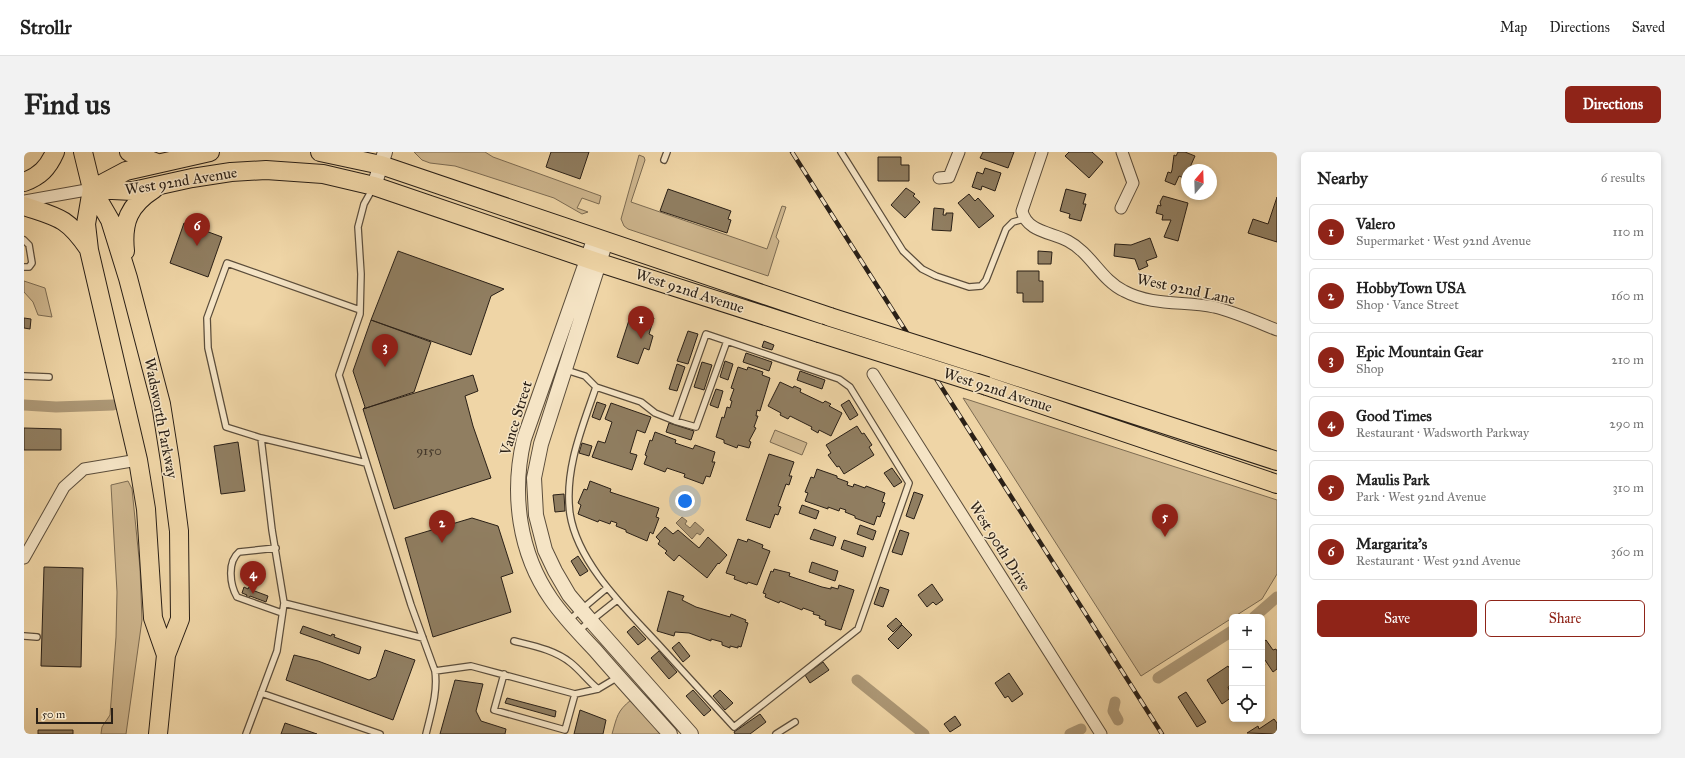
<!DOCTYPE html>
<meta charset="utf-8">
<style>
:root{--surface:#fff;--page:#f2f2f2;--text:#222;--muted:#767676;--line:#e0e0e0;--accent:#8f2418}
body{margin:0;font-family:"IM FELL Great Primer",serif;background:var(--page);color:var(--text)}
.controls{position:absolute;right:12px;bottom:12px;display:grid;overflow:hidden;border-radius:6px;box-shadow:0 2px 6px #0003}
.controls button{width:36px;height:36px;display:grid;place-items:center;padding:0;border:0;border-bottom:1px solid var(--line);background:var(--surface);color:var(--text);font:20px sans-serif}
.compass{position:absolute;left:1157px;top:12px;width:36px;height:36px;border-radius:50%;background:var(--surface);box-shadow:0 2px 6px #0003;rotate:19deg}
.scale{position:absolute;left:12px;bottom:10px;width:77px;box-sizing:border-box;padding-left:4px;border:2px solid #2a2017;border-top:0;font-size:11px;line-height:14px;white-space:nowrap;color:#2a2017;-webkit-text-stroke:3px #f5e4c5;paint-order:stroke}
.you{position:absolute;left:661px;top:349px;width:14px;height:14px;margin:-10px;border:3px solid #fff;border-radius:50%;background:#1a73e8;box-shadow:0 0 0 6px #1a73e833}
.badge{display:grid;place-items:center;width:26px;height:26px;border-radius:50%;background:var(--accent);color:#fff;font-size:13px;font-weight:700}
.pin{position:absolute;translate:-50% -33px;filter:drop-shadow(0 1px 2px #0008)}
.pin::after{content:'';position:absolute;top:21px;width:14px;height:12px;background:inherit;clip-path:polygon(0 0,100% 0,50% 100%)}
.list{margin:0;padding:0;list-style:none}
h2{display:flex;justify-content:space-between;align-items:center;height:52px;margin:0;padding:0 16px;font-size:17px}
h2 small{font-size:13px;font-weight:400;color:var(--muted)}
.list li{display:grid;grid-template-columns:26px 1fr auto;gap:12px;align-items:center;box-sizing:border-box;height:56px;margin:0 8px 8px;padding:0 8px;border:1px solid var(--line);border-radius:6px}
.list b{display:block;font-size:15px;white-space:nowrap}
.list p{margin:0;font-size:13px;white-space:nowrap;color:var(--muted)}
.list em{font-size:13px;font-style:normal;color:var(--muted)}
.actions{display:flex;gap:8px;padding:12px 16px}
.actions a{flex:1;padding:9px 0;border:1px solid var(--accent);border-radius:6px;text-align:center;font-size:14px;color:var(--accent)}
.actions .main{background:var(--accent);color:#fff}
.icon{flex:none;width:22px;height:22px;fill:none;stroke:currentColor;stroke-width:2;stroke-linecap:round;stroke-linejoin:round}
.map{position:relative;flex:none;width:1253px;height:582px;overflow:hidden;border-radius:6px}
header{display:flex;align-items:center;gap:24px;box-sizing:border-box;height:56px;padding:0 20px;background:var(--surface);border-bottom:1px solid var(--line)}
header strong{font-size:19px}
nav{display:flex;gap:22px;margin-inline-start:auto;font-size:14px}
.intro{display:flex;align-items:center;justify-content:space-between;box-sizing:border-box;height:96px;padding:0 24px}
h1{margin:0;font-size:28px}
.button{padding:10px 18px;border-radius:6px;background:var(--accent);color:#fff;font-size:14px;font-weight:700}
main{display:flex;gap:24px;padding:0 24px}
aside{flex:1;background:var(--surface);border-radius:6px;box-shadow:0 2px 6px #0003}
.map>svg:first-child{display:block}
.green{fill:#ceb68e;stroke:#7c6b52}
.water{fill:#ac9775;stroke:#78674f}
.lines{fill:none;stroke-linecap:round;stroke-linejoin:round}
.canal{stroke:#ac9775;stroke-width:11}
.building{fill:#907e61;stroke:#2a2017}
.service-casing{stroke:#5b4d3b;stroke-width:8}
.minor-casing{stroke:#5b4d3b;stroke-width:13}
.tertiary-casing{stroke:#5b4d3b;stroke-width:16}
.primary-casing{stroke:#2a2017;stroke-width:20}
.service{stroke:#f5e4c5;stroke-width:5.5}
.minor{stroke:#f5e4c5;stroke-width:11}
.tertiary{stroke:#f5e4c5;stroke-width:14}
.primary{stroke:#efd5a6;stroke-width:18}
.rail-casing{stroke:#2a2017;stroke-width:4.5}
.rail{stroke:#f5e4c5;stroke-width:3;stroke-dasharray:9;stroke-linecap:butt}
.primary-bridge-casing{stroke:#2a2017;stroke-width:20;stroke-linecap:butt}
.primary-bridge{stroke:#efd5a6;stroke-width:18}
.labels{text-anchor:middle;stroke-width:3;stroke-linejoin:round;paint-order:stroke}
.number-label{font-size:13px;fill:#44382a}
.street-label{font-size:15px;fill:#2a2017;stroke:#f5e4c5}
</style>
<header>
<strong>Strollr</strong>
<nav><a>Map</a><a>Directions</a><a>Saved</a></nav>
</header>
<div class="intro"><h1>Find us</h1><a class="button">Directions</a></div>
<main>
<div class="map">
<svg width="1253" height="582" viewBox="0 0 1253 582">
<rect width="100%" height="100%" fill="#efd5a6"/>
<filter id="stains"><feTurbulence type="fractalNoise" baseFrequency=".005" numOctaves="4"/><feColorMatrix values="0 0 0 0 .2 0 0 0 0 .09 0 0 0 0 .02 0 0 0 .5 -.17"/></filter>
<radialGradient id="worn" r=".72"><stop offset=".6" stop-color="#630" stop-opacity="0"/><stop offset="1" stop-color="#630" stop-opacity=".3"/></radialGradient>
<path class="green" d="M390,0H461L469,5L577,44L575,52L558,46L553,56L564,60L558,62L530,46L453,21L431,14L406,11L398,8Z
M615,3L620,5L621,8L607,50L743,97L758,54L762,55L752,85L755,89L744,124L604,77L600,74L597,67Z
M0,129L21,136L28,165L14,163L9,150L0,140Z
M939,246L1253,348V422L1238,447L1117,524Z
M751,278L783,291L778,303L746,290Z
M104,329L108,337L116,416L118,468L102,582H77L78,575L86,563L92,485L93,440L87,333Z
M607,548L639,582H588C593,565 593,559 607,548Z"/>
<path class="water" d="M658,365L663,369L661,372L666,376L671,370L680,378L676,383L673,381L668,387L652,371Z"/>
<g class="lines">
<path class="canal" d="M0,253L32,255L89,253
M1230,465L1253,445
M1134,526L1208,479
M833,528L900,582
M1091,550L1089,559L1094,568
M1046,582L1057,577"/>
</g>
<path class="building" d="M527,0H565L556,27L522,15Z
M959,0H990L984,16L956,6Z
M1045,0H1068L1079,10L1065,26L1041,4Z
M1154,0H1161L1171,4L1167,13V18H1163L1162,27L1155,24L1151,33L1141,29L1144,20L1147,21L1148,18L1150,3L1152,4Z
M854,5H877V13H885V29H854Z
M961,16L977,21L971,39L958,34L957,38L948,35L953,20L959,22Z
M882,36L891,42L889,44L896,50L881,66L867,53Z
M644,37L707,59L704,67L707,68L703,81L636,59Z
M1042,37L1062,42L1059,52H1062L1057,69L1045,66L1046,62L1036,59Z
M945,42L951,49L954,46L970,64L955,76L934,51Z
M1139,44L1164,51L1154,89L1140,85L1147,68H1138L1139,63L1132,61L1134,53L1137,54L1136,50Z
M1253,45V90L1224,81L1229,67L1244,72Z
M910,56L920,57L919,63H922V61H929L927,79L908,78Z
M160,71L198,85L184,125L146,111Z
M1126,86L1133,105L1122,109L1124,114L1115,118L1111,107L1090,104L1091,92L1107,93Z
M374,99L480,137L467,144L447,203L347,168Z
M1014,99L1028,100L1027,112H1014Z
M993,119H1015V129H1019V150H999V141H993Z
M608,159L630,166L625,182L629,184L625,198L620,196L614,212L593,205Z
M0,166L7,167L6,177L0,176Z
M347,168L407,190L390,240L339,257L341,255L329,219Z
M664,179L674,182L664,212L653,209Z
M740,189L750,193L748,198L738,195Z
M722,201L748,210L745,219L719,210Z
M701,209L709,212L704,228L696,225Z
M678,210L688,213L680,238L670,235Z
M653,212L661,215L653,239L645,237Z
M714,215L723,218L724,215L739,220L738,223L746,226L736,259L733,258L732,264H734L730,275L732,276L725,289L727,290L725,296L714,293L713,296L700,291V288L692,285L698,265L700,266L703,255L706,256L708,249L706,248L710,237L707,236Z
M776,219L801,228L798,237L773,228Z
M449,223L454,239L441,244L449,274L467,326L370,357L339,257Z
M756,230L769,236L770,234L777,237L776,240L799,251L801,249L807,252L805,254L818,261L807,284L795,278L794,281L787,277L788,275L766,264L764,267L756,263L757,261L744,254Z
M692,237L699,239L694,256L686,253Z
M825,248L834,263L826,268L817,253Z
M573,250L582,253L576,268L568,265Z
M587,251L627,265L621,281L613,278L606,301L613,303L608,318L568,305L574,289L581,291L588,270L581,267Z
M645,271L670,279L667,288L642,280Z
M833,274L838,282L840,281L848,293L845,295L850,303L820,322L815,314L813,315L804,303L807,301L802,293Z
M0,276L37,277V298H0Z
M631,280L652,288L651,291L669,297L671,293L691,300L688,310H691L686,325L682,324L679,332L660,325L661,322L643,316L641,320L620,312L623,304L621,303L626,288L628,289Z
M214,290L221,339L197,342L190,294Z
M558,291L568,294L565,304L555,301Z
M745,302L770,310L765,324H768L765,333L762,332L754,354L757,355L754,363L751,362L746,376L722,368Z
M868,316L878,330L870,335L860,321Z
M793,317L813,324V326L824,330L823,333L829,335L830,332L841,336L842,334L861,341L858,350L861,351L856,365L853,364L850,373L831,366V364L821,360L822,358L816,356L815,359L804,355V357L781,349L784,341L781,340L787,325L790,326Z
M566,329L587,337L586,340L635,356L632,365L635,366L629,382L626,380L623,389L602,380V378L592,374L593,371L587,369L586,372L575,368L574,370L554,362L557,353L554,351L560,337L563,338Z
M890,340L899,343L890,367L882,364Z
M540,342L541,359L531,360L529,343Z
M778,353L795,359L792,367L775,361Z
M448,366L474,374L489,421L477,425L487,460L409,485L381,386Z
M836,373L852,379L849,388L833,382Z
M641,375L649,382L654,378L675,396L684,385L703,403L695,412L694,411L683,426L655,403L650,409L641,401L643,399L634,392L636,389L632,385Z
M790,377L812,385L809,394L786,387Z
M876,378L885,381L878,403L868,400Z
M714,387L723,390L724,387L739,393L738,396L746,399L733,433L724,430L723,432L710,427L711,424L702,421Z
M820,388L842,395L839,405L817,397Z
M554,404L564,419L556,424L547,409Z
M788,410L814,419L811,429L785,420Z
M20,415L59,416L57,515L17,514Z
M750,417L766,421L765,424L798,435L807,437V435L814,437L815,433L830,438L817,478L801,473L802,469L795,466L796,464L789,462L790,460L779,456L778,458L756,449L755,451L741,445L742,442L739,441L747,419L749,420Z
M908,432L919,448L912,453L909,450L903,455L894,443Z
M220,435L224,437L225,435L229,436L228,438L244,444L242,450L226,444L225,446L222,445L223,443L218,441Z
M856,435L865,438L859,455L850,452Z
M644,439L660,444L658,448L672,455L706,465L707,462L722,468L721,470L724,471L717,495L714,494V496L706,494V496L698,493V490L687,487V489L665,481L651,480L650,484L633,479Z
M872,466L878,472L869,480L863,474Z
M878,473L888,483L874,497L864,487Z
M279,474L307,484L308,482L311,483L310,485L337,495L335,502L276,481Z
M610,474L622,487L614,493L603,480Z
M1242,488L1249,498L1252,497L1253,499V517L1249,520L1241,508L1239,510L1241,513L1238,515V491Z
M655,490L666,504L659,510L648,496Z
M361,498L391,508L369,568L262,528L270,503L294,509L345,528L352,525Z
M635,499L653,520L645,527L627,506Z
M799,510L805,518L786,531L781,523Z
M1204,514L1206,517L1208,516V533L1204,535L1208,545L1198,552L1183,528Z
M985,521L999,542L988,550L984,544L981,546L971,531Z
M431,528L459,532L452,559L457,569L482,577L481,582H416Z
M669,538L687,558L680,564L662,544Z
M696,538L709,551L701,558L689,544Z
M1162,540L1182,570L1173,575L1154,545Z
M483,546L532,559L531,565L481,551Z
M556,558L582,568L579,582H550Z
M736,562L742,570L726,582H711L710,580Z
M931,564L937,573L926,580L920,572Z
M1250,567L1253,571V582L1223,581L1234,574L1235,577Z
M261,571L293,582H257Z
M14,578H49V582H14Z"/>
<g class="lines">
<g class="service-casing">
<path id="service" d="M817,0L879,99L898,117L912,124L945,135L957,134L962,128L982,77L989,70L1000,67
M640,8L643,0
M349,36L340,52L334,75L337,122L336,162L315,223L387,453L411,519C414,540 407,561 402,582
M0,88L5,93L8,111L5,115H0
M336,158L203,111L183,166L184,196L202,275L237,286L342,311
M682,182L815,227L826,235L885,331L834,477L710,575C685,548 660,520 635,493C602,457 554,412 546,362C540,318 558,276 572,235L617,250L631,261L651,269Z
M542,218L561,224L572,235
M0,224L25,225
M651,269L672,275L703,189
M252,396L215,400C203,410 206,433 213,445L258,461
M260,451L399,486
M545,468L583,436
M554,479L593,448
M0,484L13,485
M490,489C510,494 531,498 547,511C557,519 564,529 574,537
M411,519L447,514L551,542L574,537L594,525
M480,522L470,558L541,578L551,542
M237,541L356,582
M222,582L253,499L260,451L248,378L237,286
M752,582L771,570"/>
</g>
<g class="minor-casing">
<path id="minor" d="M1018,0L998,59C1003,80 1027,80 1044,89C1067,101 1077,128 1100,139C1128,154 1160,149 1190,155C1211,160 1233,170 1253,178
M915,26L925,25L935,0
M0,49L68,37
M1097,56L1109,31L1098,0
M849,222L1077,582
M0,406L40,335L60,317L114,308"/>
</g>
<g class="tertiary-casing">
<path id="tertiary" d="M350,34L361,0
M571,85L500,287C487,342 495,401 527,447C540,466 556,482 571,498C596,527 621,554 646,582
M582,89L517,292L510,326L512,363L521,398L531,419L545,443L567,469L667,582"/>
</g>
<g class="primary-casing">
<path id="primary" d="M59,0L68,37L86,68L104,126L137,252L146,309L155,379L156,467L142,503L134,582
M105,0L133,11
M296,0L357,13L806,165
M0,30C16,24 24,16 31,0
M68,37L109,39L168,26L207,20L242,18L299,22L350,34L576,111L795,181
M68,37L62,72L65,98L114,308L122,357L129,466L142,503
M68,37L102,19L186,0
M0,54C33,65 43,65 64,96
M101,99C98,70 105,53 130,37
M954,212L1253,309
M963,234L1253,332"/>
</g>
<use href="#service" class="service"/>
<use href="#minor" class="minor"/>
<use href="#tertiary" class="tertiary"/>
<use href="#primary" class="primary"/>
<g class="rail-casing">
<path id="rail" d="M768,0L1138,582"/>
</g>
<use href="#rail" class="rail"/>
<g class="primary-bridge-casing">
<path id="primary-bridge" d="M806,165L954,212
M795,181L963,234"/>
</g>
<use href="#primary-bridge" class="primary-bridge"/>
</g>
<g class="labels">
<g class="number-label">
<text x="405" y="303">9150</text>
</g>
<g class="street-label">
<text transform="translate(157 29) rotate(-9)" y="5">West 92nd Avenue</text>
<text transform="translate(1162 137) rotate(12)" y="5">West 92nd Lane</text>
<text transform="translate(666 139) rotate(18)" y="5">West 92nd Avenue</text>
<text transform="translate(974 238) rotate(18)" y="5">West 92nd Avenue</text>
<text transform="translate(137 266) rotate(79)" y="5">Wadsworth Parkway</text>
<text transform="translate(492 266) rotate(-73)" y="5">Vance Street</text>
<text transform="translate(976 394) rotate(58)" y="5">West 90th Drive</text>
</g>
</g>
<rect width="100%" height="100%" filter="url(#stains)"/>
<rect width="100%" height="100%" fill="url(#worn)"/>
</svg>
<div class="controls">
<button>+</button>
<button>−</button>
<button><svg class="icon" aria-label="locate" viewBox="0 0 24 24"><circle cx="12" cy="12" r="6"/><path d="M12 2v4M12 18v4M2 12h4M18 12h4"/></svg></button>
</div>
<svg class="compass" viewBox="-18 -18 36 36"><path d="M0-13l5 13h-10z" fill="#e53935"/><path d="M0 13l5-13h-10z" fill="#767676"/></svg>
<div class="scale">50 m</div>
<div class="you"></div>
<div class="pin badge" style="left:617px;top:187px">1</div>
<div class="pin badge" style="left:418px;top:391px">2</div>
<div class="pin badge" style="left:361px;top:215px">3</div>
<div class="pin badge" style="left:229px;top:442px">4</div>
<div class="pin badge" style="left:1141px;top:385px">5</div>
<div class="pin badge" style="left:173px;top:94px">6</div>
</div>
<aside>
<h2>Nearby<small>6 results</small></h2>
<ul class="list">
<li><span class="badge">1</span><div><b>Valero</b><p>Supermarket · West 92nd Avenue</p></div><em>110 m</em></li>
<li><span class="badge">2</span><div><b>HobbyTown USA</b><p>Shop · Vance Street</p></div><em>160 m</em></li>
<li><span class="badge">3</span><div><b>Epic Mountain Gear</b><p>Shop</p></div><em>210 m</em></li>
<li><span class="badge">4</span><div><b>Good Times</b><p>Restaurant · Wadsworth Parkway</p></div><em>290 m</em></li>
<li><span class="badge">5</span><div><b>Maulis Park</b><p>Park · West 92nd Avenue</p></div><em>310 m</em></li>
<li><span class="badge">6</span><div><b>Margarita's</b><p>Restaurant · West 92nd Avenue</p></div><em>360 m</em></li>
</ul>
<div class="actions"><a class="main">Save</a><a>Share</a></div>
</aside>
</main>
